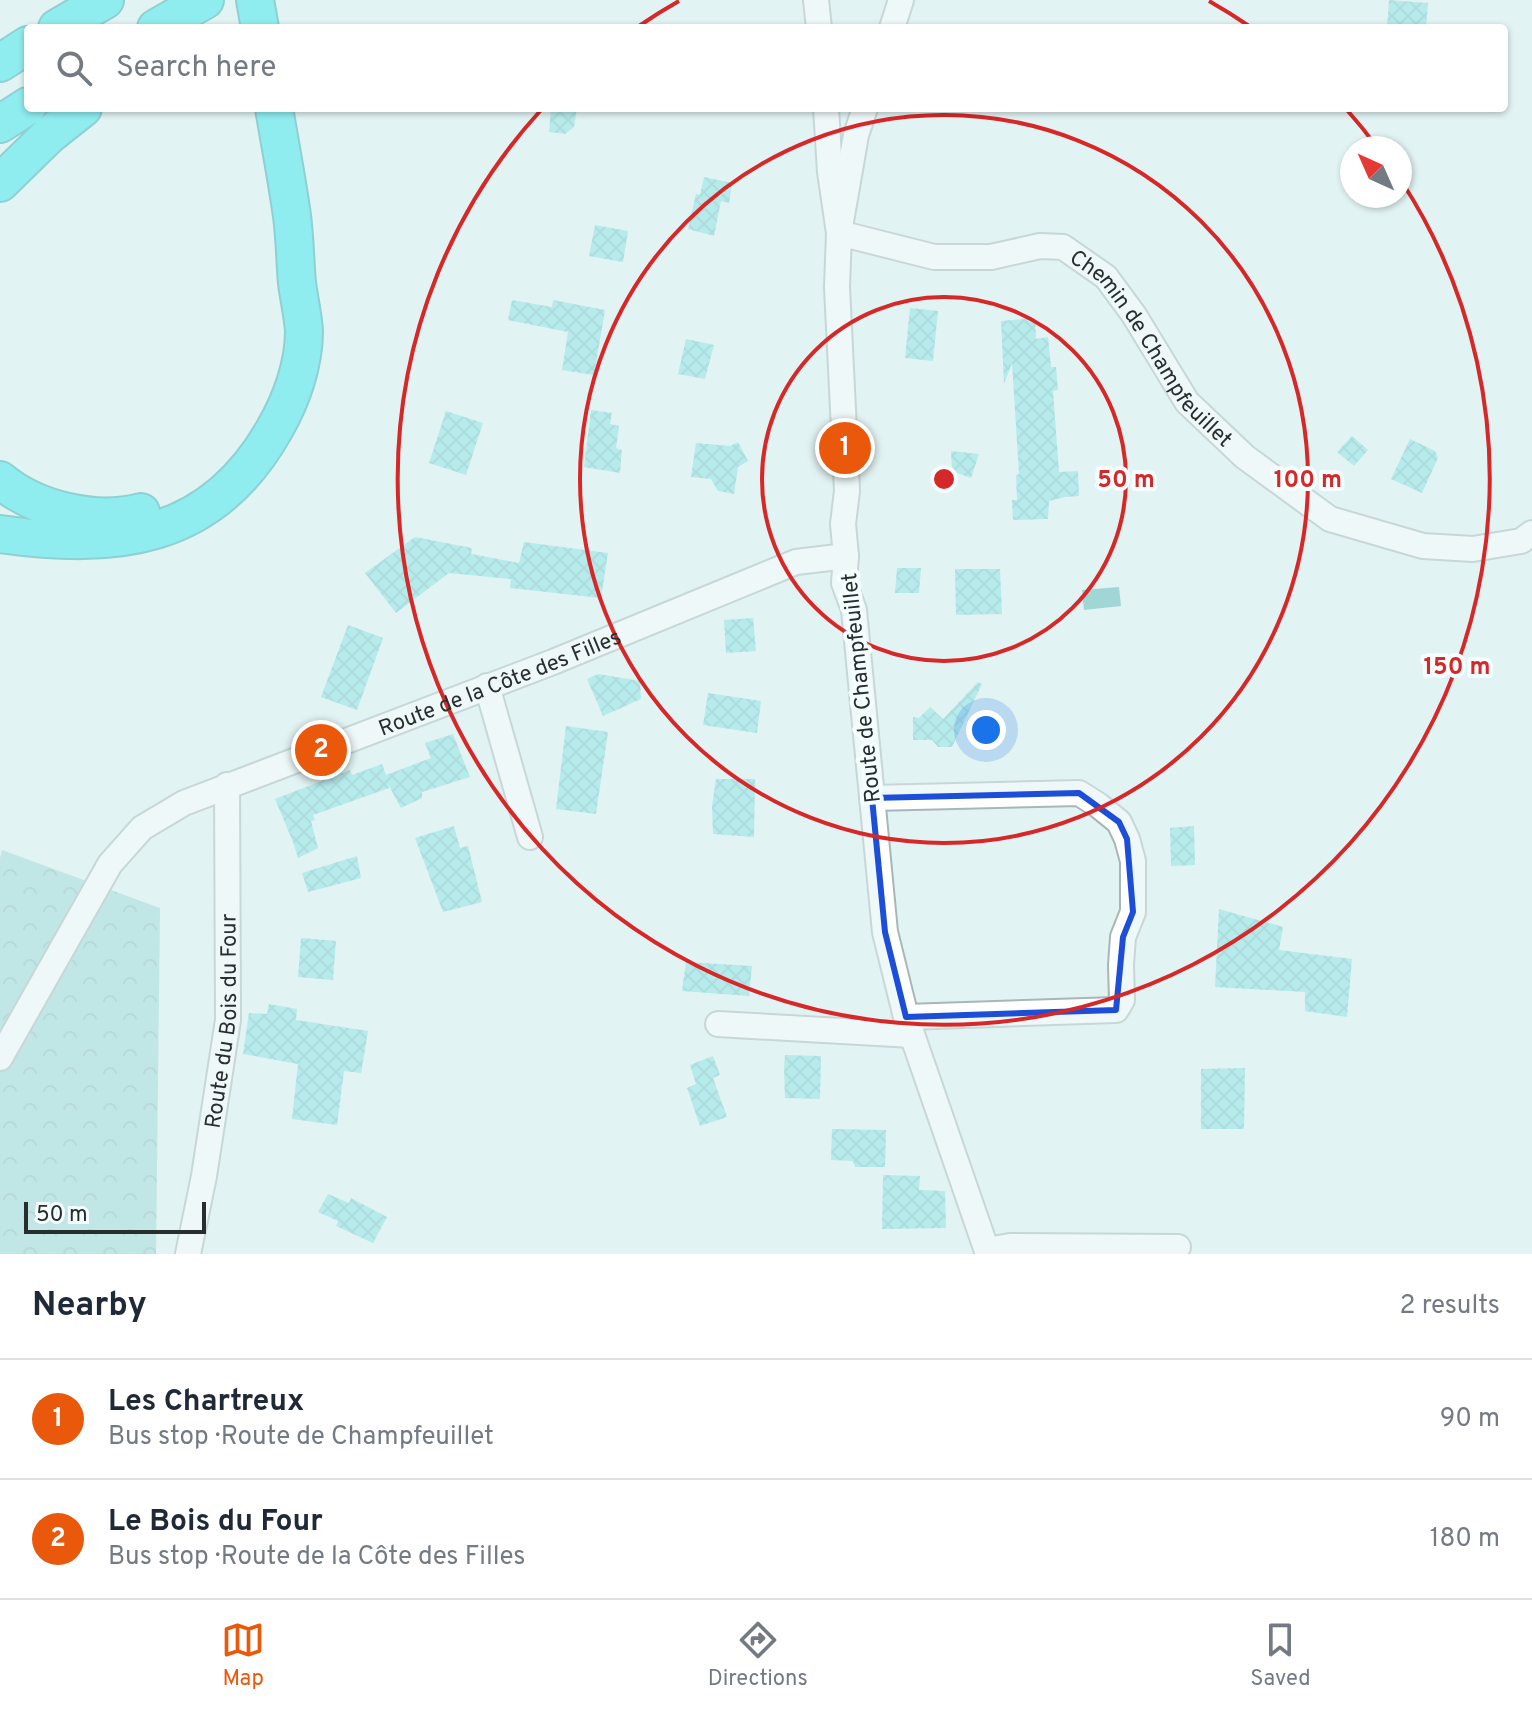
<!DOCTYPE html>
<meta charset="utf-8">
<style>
:root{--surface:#fff;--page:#f6f6f7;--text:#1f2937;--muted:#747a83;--line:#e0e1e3;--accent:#ea580c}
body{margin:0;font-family:Overpass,sans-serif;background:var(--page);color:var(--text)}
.compass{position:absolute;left:1340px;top:136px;width:72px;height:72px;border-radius:50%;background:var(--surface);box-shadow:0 2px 6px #0004;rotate:315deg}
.scale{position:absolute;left:24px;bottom:20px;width:182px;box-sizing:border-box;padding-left:8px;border:4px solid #282e2e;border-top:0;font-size:22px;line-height:28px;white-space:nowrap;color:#282e2e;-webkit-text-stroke:6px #f4feff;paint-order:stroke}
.you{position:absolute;left:986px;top:730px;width:28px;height:28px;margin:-20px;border:6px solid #fff;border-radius:50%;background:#1a73e8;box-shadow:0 0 0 12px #1a73e833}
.badge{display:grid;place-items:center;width:52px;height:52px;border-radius:50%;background:var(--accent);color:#fff;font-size:26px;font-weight:700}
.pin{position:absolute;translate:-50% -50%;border:4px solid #fff;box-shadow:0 2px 8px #0006}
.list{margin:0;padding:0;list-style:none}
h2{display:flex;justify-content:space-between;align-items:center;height:104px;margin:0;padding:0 32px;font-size:34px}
h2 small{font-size:26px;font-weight:400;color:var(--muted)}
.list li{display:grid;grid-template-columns:52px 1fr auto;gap:24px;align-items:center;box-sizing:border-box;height:120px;padding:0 32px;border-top:2px solid var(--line)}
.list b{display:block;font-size:30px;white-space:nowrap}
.list p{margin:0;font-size:26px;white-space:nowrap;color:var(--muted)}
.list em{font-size:26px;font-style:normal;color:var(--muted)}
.icon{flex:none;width:44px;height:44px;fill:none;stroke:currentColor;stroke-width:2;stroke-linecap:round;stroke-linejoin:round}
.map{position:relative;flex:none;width:1532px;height:1254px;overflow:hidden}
.search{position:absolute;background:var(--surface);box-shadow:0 2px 6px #0004;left:24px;right:24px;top:24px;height:88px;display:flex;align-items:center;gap:20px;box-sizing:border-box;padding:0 28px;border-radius:8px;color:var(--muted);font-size:30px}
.sheet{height:344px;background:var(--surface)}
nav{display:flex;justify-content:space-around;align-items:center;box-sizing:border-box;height:112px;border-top:2px solid var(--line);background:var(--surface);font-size:22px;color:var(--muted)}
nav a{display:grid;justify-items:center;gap:4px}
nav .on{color:var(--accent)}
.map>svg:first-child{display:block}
.forest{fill:url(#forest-crowns)}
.water{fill:#52b4b7}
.building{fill:url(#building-cross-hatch)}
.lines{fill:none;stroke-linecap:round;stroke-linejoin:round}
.minor-casing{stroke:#a7b7b8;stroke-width:28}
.highway-casing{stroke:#2aa6aa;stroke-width:40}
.minor{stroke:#fff;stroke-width:24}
.highway{stroke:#2be7ec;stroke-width:36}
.marked{fill:none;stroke:#1d4ed8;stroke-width:6;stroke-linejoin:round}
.ring{fill:none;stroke:#d62828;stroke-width:4}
.labels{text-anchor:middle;stroke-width:8;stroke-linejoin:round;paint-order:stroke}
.street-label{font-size:22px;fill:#282e2e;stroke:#f4feff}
.centre{fill:#d62828;stroke:#f4feff;stroke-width:4}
.ring-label{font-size:24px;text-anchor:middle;font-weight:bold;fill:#d62828;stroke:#f4feff;stroke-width:8;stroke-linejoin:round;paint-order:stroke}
</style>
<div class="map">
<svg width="1532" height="1254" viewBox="0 0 1532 1254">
<defs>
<pattern id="forest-crowns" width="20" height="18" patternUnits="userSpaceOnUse" patternTransform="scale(2)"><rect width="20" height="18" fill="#9ad7d8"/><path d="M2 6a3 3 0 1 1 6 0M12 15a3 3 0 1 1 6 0" fill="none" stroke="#85b9ba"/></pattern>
<pattern id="building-cross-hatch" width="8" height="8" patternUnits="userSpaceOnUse" patternTransform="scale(2)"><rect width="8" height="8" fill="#81e2e5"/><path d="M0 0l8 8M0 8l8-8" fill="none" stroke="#6fc2c5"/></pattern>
</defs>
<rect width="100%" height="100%" fill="#e2f3f3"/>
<path class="forest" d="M2,850L160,908L156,1254H0V858Z"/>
<path class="water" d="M1119,587L1121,606L1084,610L1082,590Z"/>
<path class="building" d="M1389,0L1428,3L1426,28H1387Z
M551,108H577L574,127L565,134L549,132Z
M704,177L732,183L729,203L721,201L714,236L688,229L696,194L700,195Z
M595,225L628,231L623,262L589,256Z
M512,300L552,307L553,300L605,310L594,375L562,370L568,332L508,320Z
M910,308L938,311L933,361L905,358Z
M1035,318L1036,339L1048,337L1051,367H1056L1058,390L1053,391L1059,472L1078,471L1079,496L1065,497L1049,501L1048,519L1013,520L1012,500H1017L1016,475L1019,474L1012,363L1004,384L1001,321Z
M686,339L714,345L705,379L678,374Z
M591,410L612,413L610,424L619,426L616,448L622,450L620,473L584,467Z
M446,411L483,423L466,475L429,463Z
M1352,436L1368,450L1354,466L1337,452Z
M1410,439L1435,451L1438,458L1422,493L1391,479Z
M738,442L748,461L738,467L734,494L718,491L711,479L691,477L696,443L730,446Z
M951,451L979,454L971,478L952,471Z
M415,537L472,548L471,554L519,563L524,542L608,553L601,598L510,588L511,579L449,573L396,613L365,573Z
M897,568H921L919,593H895Z
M955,569H1000L1002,614L956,615Z
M753,618L756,651L726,653L724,620Z
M348,625L383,638L357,710L321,697Z
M598,674L640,681L641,699L603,716L587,679Z
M978,682L982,684L952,747H938L932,740H913V717L919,718L930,707L943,719Z
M708,693L761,701L757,733L703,725Z
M566,726L608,732L596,814L556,809Z
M453,734L470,777L422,792V798L401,808L388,784L389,788L313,815L315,820L311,821L318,848L298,858L293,842L275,799L350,770L352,775L382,764L386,775L431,758L425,743Z
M716,779H755L754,837L713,834L712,806Z
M454,826L460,848L468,846L482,902L443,912L415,838Z
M1194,826L1195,865L1171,866L1170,828Z
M357,856L361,878L308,892L302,873Z
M1219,909L1283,927L1279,950L1352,959L1347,1017L1305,1011V992L1215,987Z
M301,938L336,941L333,980L298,977Z
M686,962L752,966L749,996L682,991Z
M269,1004L297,1009L296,1020L368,1031L361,1073L344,1071L337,1125L292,1119L298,1064L243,1054L249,1013L267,1014Z
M785,1055L821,1056L820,1099L785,1098L784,1068Z
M713,1056L720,1075L713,1078L727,1117L700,1126L687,1088L696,1084L690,1065Z
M1245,1068L1244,1129H1201V1069Z
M832,1129L886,1130L885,1167H855L853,1161L831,1160Z
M883,1175L920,1176L919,1190L945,1191L946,1228L882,1229Z
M328,1194L349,1203L351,1198L387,1217L373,1243L336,1226L338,1221L318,1212Z"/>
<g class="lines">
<g class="minor-casing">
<g id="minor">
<path d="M816,0L819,28"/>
<path d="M892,28L901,0"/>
<path id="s1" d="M826,108L830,172L839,233L934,257H991L1040,246L1063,247L1106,277L1134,315L1187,402L1245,457L1330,519L1423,546L1473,549L1521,541L1532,533"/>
<path d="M865,108L856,135L839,233L837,287L847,491L843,524L846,556L844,583L854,610L885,932L906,1017L988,1254"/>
<path d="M487,686L530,837"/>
<path d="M872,798L1079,793L1098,805L1119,822L1127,839L1133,861V912L1123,937L1121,965L1122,1000L1116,1010L906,1017"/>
<path d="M718,1024L912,1035"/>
<path id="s2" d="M0,1058L110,864L142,828L184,803L553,662L796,562L846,556"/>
<path d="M987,1250L1010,1246L1178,1247"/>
<path id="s3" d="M188,1254L204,1176L228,1020L227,785"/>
</g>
</g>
<g class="highway-casing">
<path id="highway" d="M255,0L260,28
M57,28L105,0
M156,28L205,0
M0,63L28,45
M0,124L28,106
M0,183L49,135L83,108
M0,480C36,510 96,524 141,512
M0,534C116,550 211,541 274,430C291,401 304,365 304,331C303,315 299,299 297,283C295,261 295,238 292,216C287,180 280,144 274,108"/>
</g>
<use href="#minor" class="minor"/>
<use href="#highway" class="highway"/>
</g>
<path d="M0 0H1532V1254H0ZM1079,793L1119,822L1127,839L1133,912L1123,937L1116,1010L906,1017L885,932L872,798Z" fill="#e2f3f3" fill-opacity=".55" fill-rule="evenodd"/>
<path class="marked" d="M1079,793L1119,822L1127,839L1133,912L1123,937L1116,1010L906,1017L885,932L872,798Z"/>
<g class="ring">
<circle cx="944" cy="479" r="182"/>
<circle cx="944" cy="479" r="364"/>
<path d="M639 26A546 546 0 0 1 679 1M1209 1A546 546 0 0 1 1249 26M1347 110A546 546 0 0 1 1377 147M1402 182A546 546 0 1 1 541 110"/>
</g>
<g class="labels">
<g class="street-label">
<text dy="8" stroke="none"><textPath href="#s1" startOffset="490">Chemin de Champfeuillet</textPath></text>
<text dy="8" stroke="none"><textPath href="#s2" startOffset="658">Route de la Côte des Filles</textPath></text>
<text transform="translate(860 688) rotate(-96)" y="8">Route de Champfeuillet</text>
<text dy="8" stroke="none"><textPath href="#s3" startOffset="236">Route du Bois du Four</textPath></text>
</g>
</g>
<circle cx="944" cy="479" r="12" class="centre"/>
<g class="ring-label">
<text x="1126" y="487">50 m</text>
<text x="1308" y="487">100 m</text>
<text x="1457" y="674">150 m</text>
</g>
</svg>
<svg class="compass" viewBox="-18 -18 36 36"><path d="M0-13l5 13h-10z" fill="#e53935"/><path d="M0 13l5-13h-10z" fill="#747a83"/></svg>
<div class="scale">50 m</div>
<div class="you"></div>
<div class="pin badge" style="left:845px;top:448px">1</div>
<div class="pin badge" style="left:321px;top:750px">2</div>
<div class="search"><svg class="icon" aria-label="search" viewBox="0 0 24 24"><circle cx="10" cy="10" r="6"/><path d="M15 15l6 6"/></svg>Search here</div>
</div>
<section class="sheet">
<h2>Nearby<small>2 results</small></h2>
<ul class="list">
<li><span class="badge">1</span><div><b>Les Chartreux</b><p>Bus stop · Route de Champfeuillet</p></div><em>90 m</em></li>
<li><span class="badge">2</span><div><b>Le Bois du Four</b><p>Bus stop · Route de la Côte des Filles</p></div><em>180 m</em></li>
</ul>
</section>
<nav>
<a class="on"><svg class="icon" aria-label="map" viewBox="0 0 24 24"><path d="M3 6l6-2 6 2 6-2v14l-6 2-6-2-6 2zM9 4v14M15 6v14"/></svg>Map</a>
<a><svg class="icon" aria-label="directions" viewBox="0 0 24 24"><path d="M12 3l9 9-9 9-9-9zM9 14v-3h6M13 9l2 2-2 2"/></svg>Directions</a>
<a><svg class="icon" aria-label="saved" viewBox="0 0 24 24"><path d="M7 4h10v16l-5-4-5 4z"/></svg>Saved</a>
</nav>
